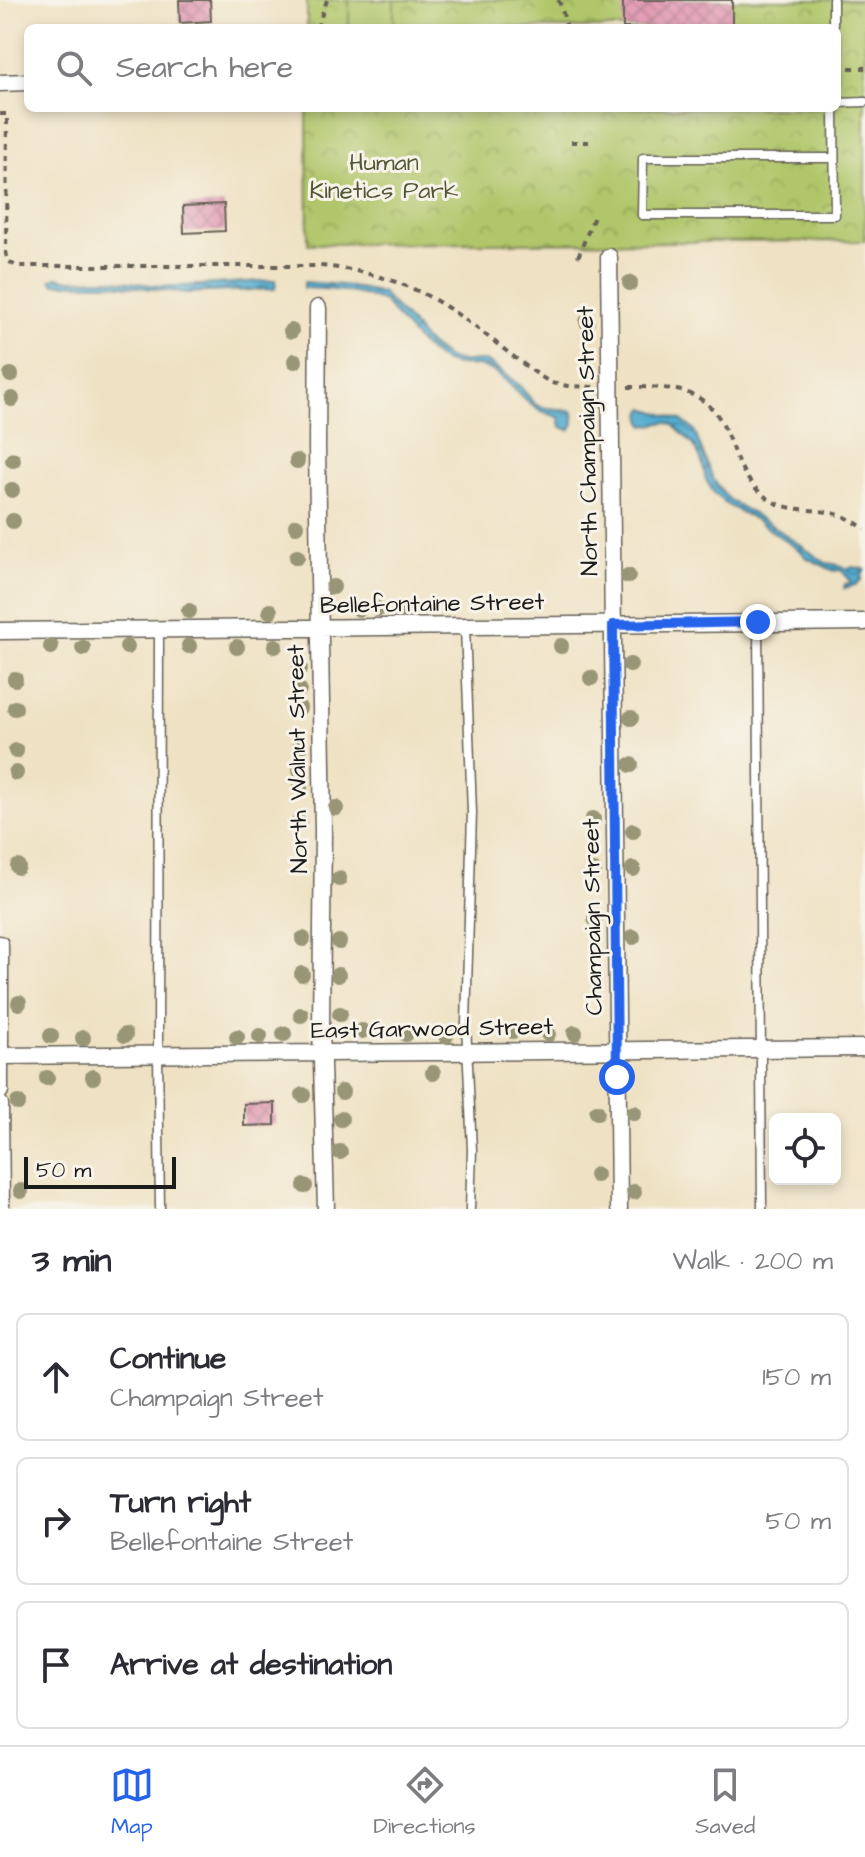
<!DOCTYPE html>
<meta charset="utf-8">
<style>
:root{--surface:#fff;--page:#f7f7f7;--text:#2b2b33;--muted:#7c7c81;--line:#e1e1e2;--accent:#2563eb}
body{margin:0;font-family:"Architects Daughter",sans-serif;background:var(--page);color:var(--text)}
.controls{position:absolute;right:24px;bottom:24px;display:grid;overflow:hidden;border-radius:12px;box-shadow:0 4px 12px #0003}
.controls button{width:72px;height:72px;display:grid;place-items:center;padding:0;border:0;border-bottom:2px solid var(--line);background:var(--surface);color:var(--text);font:40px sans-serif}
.scale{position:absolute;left:24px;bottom:20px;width:152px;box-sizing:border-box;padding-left:8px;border:4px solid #1c1c1c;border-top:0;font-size:22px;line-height:28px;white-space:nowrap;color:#1c1c1c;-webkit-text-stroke:6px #f7f3e8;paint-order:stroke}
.stop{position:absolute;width:24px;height:24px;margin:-18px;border:6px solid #2563eb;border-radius:50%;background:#fff}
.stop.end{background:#2563eb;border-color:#fff;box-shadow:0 2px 8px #0008}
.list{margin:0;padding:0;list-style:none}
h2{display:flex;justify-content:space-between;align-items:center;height:104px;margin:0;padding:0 32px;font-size:34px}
h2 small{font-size:26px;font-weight:400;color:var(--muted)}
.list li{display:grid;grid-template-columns:52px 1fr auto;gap:24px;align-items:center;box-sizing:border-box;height:128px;margin:0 16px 16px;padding:0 16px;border:2px solid var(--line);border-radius:12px}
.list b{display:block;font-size:30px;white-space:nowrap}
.list p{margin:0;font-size:26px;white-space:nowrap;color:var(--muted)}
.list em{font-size:26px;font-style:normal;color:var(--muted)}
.icon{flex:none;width:44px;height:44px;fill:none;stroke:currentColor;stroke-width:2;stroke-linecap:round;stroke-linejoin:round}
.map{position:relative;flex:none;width:865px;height:1209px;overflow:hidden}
.search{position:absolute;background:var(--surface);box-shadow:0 4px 12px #0003;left:24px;right:24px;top:24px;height:88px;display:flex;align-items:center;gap:20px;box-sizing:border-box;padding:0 28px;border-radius:12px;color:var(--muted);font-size:30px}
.sheet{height:536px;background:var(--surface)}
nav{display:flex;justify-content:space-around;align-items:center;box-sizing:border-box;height:112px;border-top:2px solid var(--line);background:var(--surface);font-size:22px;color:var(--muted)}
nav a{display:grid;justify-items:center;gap:4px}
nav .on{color:var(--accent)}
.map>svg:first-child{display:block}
.park{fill:url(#park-crowns);stroke:#667143;stroke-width:2}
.garden{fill:#b1c66a;stroke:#667143;stroke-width:2}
.water{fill:url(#water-waves);stroke:#376476;stroke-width:2}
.building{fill:url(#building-cross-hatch)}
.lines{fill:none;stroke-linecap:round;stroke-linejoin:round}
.lane-casing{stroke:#666157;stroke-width:11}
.street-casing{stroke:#666157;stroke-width:19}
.path{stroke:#666157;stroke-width:4;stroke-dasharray:6 6;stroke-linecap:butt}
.lane{stroke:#fff;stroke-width:8}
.street{stroke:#fff;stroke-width:16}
.tree{fill:#989676}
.route{stroke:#2563eb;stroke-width:10}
.labels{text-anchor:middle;stroke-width:6;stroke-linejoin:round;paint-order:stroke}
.park-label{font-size:24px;fill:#505837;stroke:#f7f3e8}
.street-label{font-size:24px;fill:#1c1c1c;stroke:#f7f3e8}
</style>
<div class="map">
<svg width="865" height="1209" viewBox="0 0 865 1209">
<defs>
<pattern id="park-crowns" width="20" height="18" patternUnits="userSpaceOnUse" patternTransform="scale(2)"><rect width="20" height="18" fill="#b1c66a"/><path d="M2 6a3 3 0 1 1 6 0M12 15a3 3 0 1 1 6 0" fill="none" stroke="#98aa5b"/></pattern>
<pattern id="water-waves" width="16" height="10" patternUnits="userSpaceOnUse" patternTransform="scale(2)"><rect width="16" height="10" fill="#52abcf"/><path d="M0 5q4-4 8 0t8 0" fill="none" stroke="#438aa7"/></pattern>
<pattern id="building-cross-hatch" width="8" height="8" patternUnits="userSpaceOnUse" patternTransform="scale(2)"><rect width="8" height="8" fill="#df8cac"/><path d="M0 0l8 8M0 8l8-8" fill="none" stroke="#b4728b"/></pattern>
</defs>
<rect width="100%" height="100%" fill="#f7f3e8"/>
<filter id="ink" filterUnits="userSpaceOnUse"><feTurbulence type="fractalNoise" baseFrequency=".0125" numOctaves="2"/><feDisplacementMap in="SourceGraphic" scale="16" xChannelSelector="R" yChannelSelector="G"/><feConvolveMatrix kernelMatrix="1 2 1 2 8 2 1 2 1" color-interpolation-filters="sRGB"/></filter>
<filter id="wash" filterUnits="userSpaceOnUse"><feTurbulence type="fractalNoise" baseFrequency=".006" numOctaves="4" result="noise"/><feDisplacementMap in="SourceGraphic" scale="32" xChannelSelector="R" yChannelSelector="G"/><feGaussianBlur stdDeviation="1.8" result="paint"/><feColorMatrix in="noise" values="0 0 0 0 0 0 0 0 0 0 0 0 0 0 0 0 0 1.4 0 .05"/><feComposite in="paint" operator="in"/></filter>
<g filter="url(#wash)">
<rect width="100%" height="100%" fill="#efe2c4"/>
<path class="park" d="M307,0H865V241L308,244L307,108H837V28H307Z"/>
<path class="garden" d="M349,0H394V28H349Z"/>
<path class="water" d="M56,277L70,280L108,279L159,286H184L276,280L275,289L186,293L112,284H54L51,280Z
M304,282L342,285L383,293L385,297L416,329L424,340L449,359L458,361H483L488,362L518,384L536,405L547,408L570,410L573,412L574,424L570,430L561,427L559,417C524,409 520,389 494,372C481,363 466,367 452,364C426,358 401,321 384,302C359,291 330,289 304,288Z
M645,408L681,420L694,430L713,479L729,500L770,524L826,563L840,565L848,569L853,567L865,569L861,577L862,579L855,585L844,588L845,584L852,582L841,570L834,571L805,557L803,553L756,520L729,506L714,493L706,480L702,462L694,445L672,424L666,422L645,426C641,419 640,415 645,408Z"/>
<g id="blocks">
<path class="building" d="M179,0H210L211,21L180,23Z
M623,0H732V28H623Z
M224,204L225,231L184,233L183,206Z
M275,1103V1125L244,1126V1104Z"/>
</g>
</g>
<g filter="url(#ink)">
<use href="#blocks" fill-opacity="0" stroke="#666157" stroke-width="2"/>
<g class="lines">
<g class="lane-casing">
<path id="lane" d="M833,0V28
M837,103L865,102
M834,108L835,215H642L643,158H834
M758,622L762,1209
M465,627L472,812L466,1024L472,1150L470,1209
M159,629L158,1055L160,1209"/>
</g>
<g class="street-casing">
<path id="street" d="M0,83L28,82
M609,257L619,1209
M318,308L317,447L323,832L321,1026L326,1209
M0,631L865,622
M0,944V1091
M0,1056L865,1048
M0,1104L1,1209"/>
</g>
<path class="path" d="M558,0L561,6L567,28
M317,28L327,0
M837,68H865
M0,114H7L6,254L8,261L16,266H321C365,270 407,282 445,306C482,329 514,360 551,383L568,386L595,387
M571,142H594
M578,257L595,214
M628,387C673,387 711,387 728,437C737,461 745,482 767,498C787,512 810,508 832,513C844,515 855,522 865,529"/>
<use href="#lane" class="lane"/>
<use href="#street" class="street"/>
</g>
<g class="tree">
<circle cx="630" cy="283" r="8"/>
<circle cx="587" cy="322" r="8"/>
<circle cx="291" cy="331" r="8"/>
<circle cx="295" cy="361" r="8"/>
<circle cx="11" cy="375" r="8"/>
<circle cx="12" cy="399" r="8"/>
<circle cx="13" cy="460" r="8"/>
<circle cx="297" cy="461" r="8"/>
<circle cx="12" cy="490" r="8"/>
<circle cx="13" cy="521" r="8"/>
<circle cx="296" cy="526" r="8"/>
<circle cx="297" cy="557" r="8"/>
<circle cx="628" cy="576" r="8"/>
<circle cx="333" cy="587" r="8"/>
<circle cx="359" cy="609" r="8"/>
<circle cx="378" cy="609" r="8"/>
<circle cx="399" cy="610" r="8"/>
<circle cx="189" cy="611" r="8"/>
<circle cx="270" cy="611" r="8"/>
<circle cx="189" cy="646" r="8"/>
<circle cx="275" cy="646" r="8"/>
<circle cx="561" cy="646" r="8"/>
<circle cx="51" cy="647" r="8"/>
<circle cx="127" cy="647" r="8"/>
<circle cx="237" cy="647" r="8"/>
<circle cx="83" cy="648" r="8"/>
<circle cx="630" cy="665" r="8"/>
<circle cx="300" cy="669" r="8"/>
<circle cx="591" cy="678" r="8"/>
<circle cx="15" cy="679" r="8"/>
<circle cx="299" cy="690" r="8"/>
<circle cx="15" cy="708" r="8"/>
<circle cx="299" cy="708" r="8"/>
<circle cx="631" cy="718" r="8"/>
<circle cx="300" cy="747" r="8"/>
<circle cx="16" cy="751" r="8"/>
<circle cx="631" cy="765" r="8"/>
<circle cx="300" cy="770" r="8"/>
<circle cx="16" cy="773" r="8"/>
<circle cx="300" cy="789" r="8"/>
<circle cx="336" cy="808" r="8"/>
<circle cx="593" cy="819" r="8"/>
<circle cx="299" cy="822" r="8"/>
<circle cx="633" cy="831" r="8"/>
<circle cx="18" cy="867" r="8"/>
<circle cx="633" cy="869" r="8"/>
<circle cx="594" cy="871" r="8"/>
<circle cx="339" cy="879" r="8"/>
<circle cx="595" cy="919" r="8"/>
<circle cx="633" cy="937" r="8"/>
<circle cx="303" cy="939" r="8"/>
<circle cx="339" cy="942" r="8"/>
<circle cx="302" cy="974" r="8"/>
<circle cx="338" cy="975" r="8"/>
<circle cx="19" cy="1003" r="8"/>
<circle cx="340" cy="1014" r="8"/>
<circle cx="301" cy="1015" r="8"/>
<circle cx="362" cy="1031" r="8"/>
<circle cx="513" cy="1031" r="8"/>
<circle cx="575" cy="1033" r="8"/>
<circle cx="284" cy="1034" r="8"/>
<circle cx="406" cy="1034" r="8"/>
<circle cx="548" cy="1034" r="8"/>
<circle cx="125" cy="1035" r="8"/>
<circle cx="51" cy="1036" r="8"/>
<circle cx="260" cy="1036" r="8"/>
<circle cx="446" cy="1036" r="8"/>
<circle cx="237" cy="1037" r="8"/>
<circle cx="83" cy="1038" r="8"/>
<circle cx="433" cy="1073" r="8"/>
<circle cx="93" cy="1077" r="8"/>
<circle cx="47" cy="1078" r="8"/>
<circle cx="342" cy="1092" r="8"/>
<circle cx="303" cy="1095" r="8"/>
<circle cx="18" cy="1103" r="8"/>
<circle cx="597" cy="1112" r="8"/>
<circle cx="634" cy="1113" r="8"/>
<circle cx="341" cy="1119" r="8"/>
<circle cx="340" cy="1152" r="8"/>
<circle cx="596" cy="1175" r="8"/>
<circle cx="305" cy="1186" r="8"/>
<circle cx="21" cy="1191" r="8"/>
<circle cx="634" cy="1192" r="8"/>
</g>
</g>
<g class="lines" filter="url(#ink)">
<path class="route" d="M617,1077L613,625L758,622"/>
</g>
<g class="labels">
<g class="park-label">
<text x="384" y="170">Human<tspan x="384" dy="28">Kinetics Park</tspan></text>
</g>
<g class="street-label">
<text transform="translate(587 441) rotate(-91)" y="8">North Champaign Street</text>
<text transform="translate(432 603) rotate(-1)" y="8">Bellefontaine Street</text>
<text transform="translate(297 759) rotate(-91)" y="8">North Walnut Street</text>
<text transform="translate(592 917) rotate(-91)" y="8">Champaign Street</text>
<text transform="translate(432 1028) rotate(-1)" y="8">East Garwood Street</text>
</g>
</g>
</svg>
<div class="controls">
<button><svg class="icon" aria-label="locate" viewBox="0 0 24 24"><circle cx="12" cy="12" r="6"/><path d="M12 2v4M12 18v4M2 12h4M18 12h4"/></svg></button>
</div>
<div class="scale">50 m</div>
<div class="stop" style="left:617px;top:1077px"></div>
<div class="stop end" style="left:758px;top:622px"></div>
<div class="search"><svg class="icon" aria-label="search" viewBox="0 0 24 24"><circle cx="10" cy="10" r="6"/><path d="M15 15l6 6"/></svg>Search here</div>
</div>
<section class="sheet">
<h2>3 min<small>Walk · 200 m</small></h2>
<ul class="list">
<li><svg class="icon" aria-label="ahead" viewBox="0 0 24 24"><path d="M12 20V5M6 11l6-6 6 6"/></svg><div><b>Continue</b><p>Champaign Street</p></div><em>150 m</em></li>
<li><svg class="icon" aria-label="right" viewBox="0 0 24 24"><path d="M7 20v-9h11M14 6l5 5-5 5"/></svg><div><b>Turn right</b><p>Bellefontaine Street</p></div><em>50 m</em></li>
<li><svg class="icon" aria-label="arrive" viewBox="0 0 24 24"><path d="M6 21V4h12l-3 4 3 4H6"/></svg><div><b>Arrive at destination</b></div></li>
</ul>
</section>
<nav>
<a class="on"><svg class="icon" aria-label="map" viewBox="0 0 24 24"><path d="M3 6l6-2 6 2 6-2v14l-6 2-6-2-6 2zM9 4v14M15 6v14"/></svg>Map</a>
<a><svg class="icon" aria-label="directions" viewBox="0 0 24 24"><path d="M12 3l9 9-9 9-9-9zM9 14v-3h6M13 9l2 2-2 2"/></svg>Directions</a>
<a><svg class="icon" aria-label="saved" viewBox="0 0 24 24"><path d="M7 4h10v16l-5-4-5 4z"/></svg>Saved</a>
</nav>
